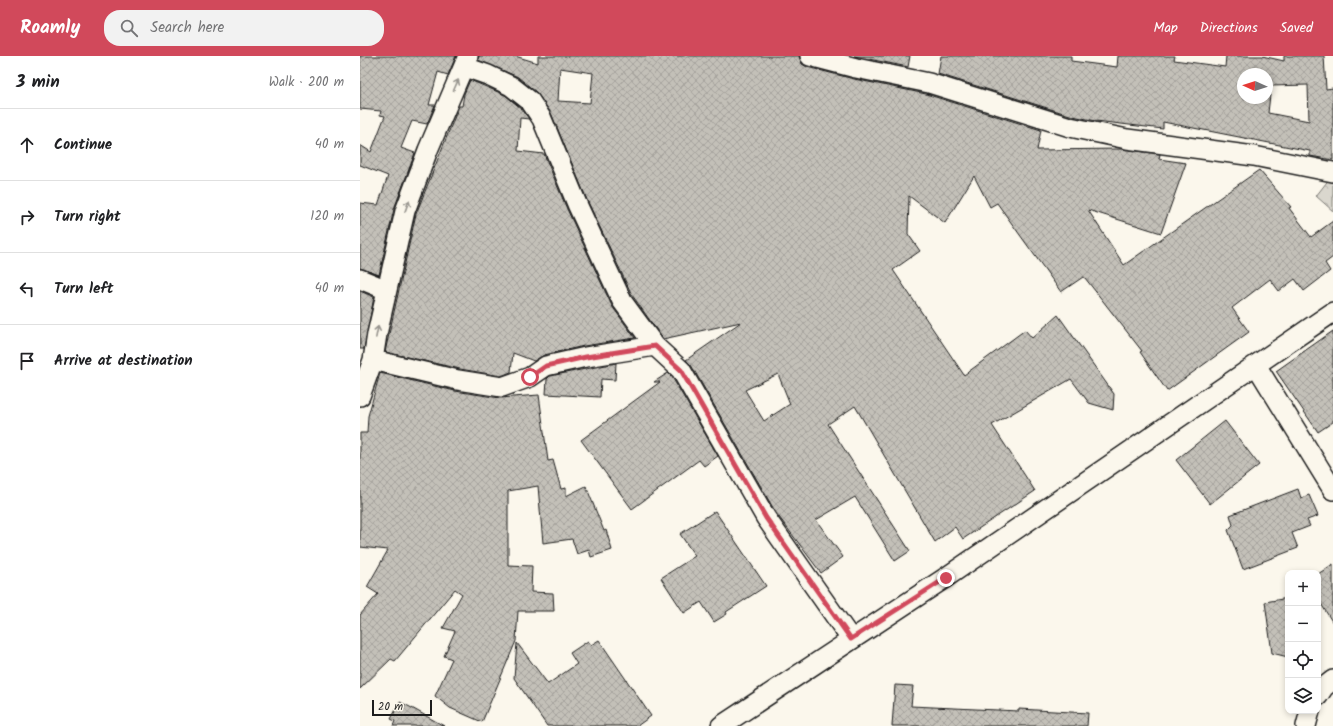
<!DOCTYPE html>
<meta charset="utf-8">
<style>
:root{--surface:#fff;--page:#f2f2f2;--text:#202124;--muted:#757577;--line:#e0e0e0;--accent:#d1495b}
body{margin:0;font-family:Kalam,sans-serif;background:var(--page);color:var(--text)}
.controls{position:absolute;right:12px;bottom:12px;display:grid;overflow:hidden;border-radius:8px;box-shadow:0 2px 6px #0003}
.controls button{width:36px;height:36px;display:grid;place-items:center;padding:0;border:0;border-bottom:1px solid var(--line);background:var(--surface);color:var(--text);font:20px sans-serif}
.compass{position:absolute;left:877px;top:12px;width:36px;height:36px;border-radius:50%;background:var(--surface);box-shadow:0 2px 6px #0003;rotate:273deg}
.scale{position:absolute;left:12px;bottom:10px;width:60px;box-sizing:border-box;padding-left:4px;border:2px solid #1c1c1c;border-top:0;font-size:11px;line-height:14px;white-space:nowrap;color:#1c1c1c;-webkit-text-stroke:3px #fbf7ec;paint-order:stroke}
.stop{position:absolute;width:12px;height:12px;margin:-9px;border:3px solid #d1495b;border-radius:50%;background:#fff}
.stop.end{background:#d1495b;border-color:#fff;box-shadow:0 1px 4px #0008}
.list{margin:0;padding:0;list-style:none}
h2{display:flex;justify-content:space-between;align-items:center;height:52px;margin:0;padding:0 16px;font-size:17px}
h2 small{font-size:13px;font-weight:400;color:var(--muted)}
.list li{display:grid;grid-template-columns:26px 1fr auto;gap:12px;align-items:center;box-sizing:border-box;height:72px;padding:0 16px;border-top:1px solid var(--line)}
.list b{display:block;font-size:15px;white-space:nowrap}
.list em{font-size:13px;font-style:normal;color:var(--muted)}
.icon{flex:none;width:22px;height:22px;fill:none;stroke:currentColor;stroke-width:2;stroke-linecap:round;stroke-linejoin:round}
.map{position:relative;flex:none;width:973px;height:670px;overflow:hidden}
header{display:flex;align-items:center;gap:24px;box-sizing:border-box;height:56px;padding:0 20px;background:var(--accent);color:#fff}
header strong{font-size:19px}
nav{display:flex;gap:22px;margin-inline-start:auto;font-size:14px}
.search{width:280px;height:36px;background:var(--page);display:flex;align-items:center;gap:10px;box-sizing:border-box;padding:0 14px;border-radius:16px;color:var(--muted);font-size:15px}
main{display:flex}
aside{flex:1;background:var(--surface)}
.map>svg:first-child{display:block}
.park{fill:url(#park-crowns);stroke:#7b7a75}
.building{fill:url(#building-cross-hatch);stroke:#1c1c1c;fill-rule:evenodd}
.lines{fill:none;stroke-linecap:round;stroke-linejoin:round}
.minor-casing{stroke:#1c1c1c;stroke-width:22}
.minor{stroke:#fbf7ec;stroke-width:19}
.oneway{stroke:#97948e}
.route{stroke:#d1495b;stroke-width:5}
</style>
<header>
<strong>Roamly</strong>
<div class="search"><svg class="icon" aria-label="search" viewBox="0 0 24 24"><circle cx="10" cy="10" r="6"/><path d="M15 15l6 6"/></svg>Search here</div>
<nav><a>Map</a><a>Directions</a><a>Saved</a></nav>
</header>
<main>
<aside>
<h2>3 min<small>Walk · 200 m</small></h2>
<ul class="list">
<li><svg class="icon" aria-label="ahead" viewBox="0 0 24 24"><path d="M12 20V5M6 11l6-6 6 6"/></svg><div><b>Continue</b></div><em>40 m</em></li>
<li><svg class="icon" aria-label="right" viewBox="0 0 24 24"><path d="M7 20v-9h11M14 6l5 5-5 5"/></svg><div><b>Turn right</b></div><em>120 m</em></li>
<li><svg class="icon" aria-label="left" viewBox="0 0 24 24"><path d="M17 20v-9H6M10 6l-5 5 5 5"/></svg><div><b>Turn left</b></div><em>40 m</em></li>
<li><svg class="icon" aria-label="arrive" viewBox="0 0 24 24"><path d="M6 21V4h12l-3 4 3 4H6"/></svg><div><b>Arrive at destination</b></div></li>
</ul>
</aside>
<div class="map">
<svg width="973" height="670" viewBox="0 0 973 670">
<defs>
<pattern id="park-crowns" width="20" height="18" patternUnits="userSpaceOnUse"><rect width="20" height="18" fill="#dad7ce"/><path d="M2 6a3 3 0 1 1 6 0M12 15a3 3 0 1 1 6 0" fill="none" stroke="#bab8b0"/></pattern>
<pattern id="building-cross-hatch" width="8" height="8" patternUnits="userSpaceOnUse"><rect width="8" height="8" fill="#c3c0b8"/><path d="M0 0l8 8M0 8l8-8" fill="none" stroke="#a7a49e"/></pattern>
</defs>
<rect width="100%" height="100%" fill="#fbf7ec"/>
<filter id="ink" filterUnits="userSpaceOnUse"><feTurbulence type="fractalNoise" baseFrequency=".025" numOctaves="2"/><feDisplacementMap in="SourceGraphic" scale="8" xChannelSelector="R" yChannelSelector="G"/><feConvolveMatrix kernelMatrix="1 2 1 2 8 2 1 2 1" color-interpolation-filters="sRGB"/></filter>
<g filter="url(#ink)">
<path class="park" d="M970,122L973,123V155L956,140Z"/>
<path class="building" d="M0,0H96L88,19L78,16L69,49H75L67,68L52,65L41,92L55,97L34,153L19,219L0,212V147L18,149L28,120L0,109V89L11,96L25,60L20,59L21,55L0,53Z
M119,0H155L178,7V0H439L442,8L447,11L494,23L566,38L681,74L677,94L761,93L800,98L799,103L826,107L801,177L728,154L764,209L899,114L931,151L929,152L951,181L973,165V201L965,207L970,215L944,235L935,223L919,235L910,223L872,252L889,276L807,335L780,296L782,295L725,222L723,221L701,236L637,147L630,151L614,120L585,167L549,140L548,178L560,195L533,214L604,319L665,274L672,282L698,259L754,338L753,354L729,347L711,323L632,369L675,435L603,483L595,471L575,486L495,350L468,368L550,495L535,505L495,441L456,464L483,501L461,517L416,457L331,309L326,304L381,266L303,283L272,239L227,144L191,57L177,37L158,21L118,4ZM200,12L233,17L230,47L198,45ZM418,318L430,348L404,365L385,334Z
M494,0H550L548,11Z
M581,0H711V5L757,11L758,0H815L814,4L865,11L866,0H902L924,5V0H964L966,33L973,32V104L950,100V95L803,66V73L736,65L713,60L578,18ZM883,18H907V42H883ZM948,29L949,65L908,57L911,30Z
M110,24L145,39L162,53L169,63L160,62L158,95L184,98L207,153L252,250L275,282L224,290L184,299L174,305L153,297L151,316L141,320L100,313L25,296L56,158L99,50H102L104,38Z
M0,235L14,241L4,293H0Z
M973,275V366L958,376L916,315Z
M256,307L255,324L241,323L240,341L186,338L187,323L190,320Z
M20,317L95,335L140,342L179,339L188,405L193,404L201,433L206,432V440L226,430L244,475L246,474L252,494L231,501L229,494L217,498L212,483L183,487L178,430L148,435V509L172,510L171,536L193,537L194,555H158L156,585L122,666L90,652L75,640L92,603L84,600L95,575L83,572L102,538L95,533L35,605L31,603L0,633V559L18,538L7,531L28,494L0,491V377H7L8,360Z
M308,317L312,321L358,400L344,410L339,404L272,453L221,384L300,326H294Z
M865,365L899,409L850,448L816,404Z
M938,433L941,442L949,439L958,460L947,464L950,470L932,477L938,492L883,513L868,474L873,469L870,459Z
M355,455L406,530L366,556L367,558L354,566L341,546L324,557L301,522L335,500L320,478Z
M973,508V567L958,543V518Z
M928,542V601L912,597L905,546Z
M239,584L291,660L277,670H187L154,622L157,587L188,628L217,608L210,597L228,585L231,589Z
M535,629L553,630L551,650L659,655V653L728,657L727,670H532Z
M40,646L50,651L84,670H33L35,665L31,663Z"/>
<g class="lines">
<g class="minor-casing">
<path id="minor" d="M450,0L496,12L569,27L710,71L767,83L894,100L973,116
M105,11L128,19L151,30L170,45L182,63L217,148L262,245L295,290L321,314L406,462L491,583
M0,223L27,234
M13,304L98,324L142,331L170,321L186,310L226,301L295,290
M896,309L973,434
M0,340L13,304L17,278L45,155L68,94L108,0
M958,640L964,631L973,624
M361,670L585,522L973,256
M946,670L950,655"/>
</g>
<use href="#minor" class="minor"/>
</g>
<defs><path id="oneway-shaft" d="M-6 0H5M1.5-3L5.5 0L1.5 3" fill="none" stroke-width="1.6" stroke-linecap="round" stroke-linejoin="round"/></defs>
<g class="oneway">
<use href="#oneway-shaft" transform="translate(96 29) rotate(-66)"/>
<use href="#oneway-shaft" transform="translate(47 150) rotate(-70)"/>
<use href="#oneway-shaft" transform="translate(17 276) rotate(-79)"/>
</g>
</g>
<g class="lines" filter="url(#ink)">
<path class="route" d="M170,321L186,310L226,301L295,290L321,314L406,462L491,583L586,522"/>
</g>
</svg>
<div class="controls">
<button>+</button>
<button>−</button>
<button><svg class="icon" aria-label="locate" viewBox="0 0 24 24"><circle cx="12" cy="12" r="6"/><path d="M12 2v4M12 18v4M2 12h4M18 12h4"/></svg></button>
<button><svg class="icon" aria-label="layers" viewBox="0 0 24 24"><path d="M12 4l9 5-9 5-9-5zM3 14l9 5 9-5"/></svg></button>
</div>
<svg class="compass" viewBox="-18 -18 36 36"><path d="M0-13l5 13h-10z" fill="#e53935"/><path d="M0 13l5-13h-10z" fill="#757577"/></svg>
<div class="scale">20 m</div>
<div class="stop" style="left:170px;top:321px"></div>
<div class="stop end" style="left:586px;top:522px"></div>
</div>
</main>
